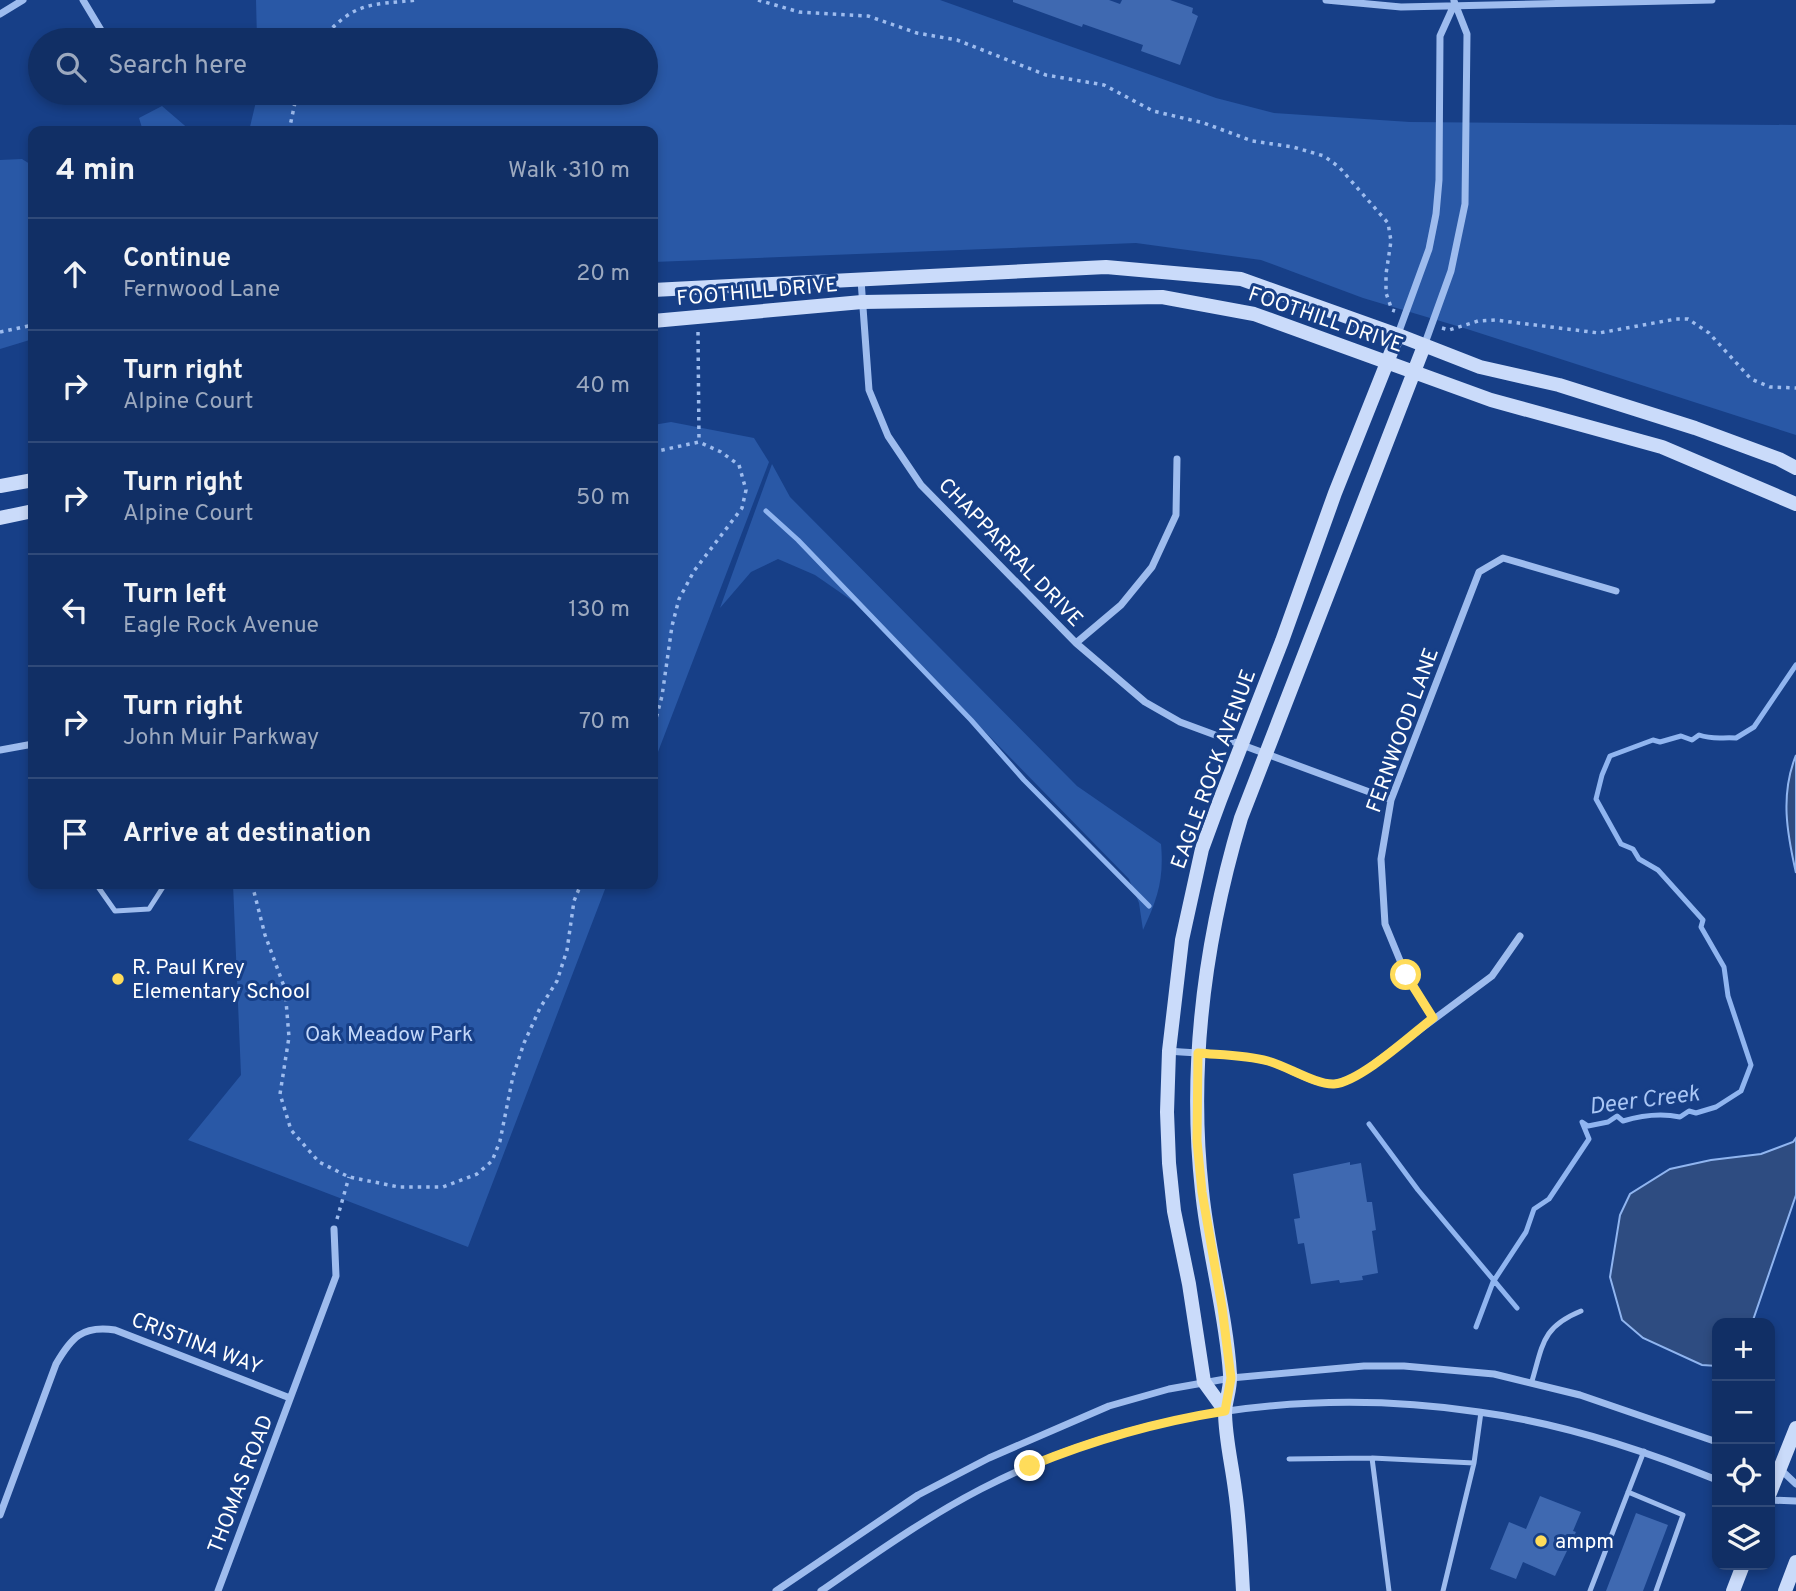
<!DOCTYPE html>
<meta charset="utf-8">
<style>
:root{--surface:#112f65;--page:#1e3b6e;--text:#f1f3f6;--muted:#9ca9bf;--line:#304a79}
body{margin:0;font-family:Overpass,sans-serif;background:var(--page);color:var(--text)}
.controls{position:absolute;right:21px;bottom:21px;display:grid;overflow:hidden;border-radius:14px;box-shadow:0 4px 10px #0003}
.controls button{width:63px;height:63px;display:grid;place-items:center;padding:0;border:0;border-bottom:2px solid var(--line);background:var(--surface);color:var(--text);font:35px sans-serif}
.stop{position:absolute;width:21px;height:21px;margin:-16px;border:5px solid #ffdc5a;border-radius:50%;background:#fff}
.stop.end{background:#ffdc5a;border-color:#fff;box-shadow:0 2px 7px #0008}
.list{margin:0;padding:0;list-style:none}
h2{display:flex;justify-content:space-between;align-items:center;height:91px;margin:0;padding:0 28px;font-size:30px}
h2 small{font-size:23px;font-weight:400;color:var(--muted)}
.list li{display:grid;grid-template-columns:46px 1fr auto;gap:21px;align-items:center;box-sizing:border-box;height:112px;padding:0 28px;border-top:2px solid var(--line)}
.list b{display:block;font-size:26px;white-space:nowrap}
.list p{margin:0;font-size:23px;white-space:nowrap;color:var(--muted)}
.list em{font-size:23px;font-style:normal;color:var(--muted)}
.icon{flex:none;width:38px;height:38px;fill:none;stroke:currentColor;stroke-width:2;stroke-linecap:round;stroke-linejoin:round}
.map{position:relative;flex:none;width:1796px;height:1591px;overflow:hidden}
.search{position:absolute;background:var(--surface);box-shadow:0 4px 10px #0003;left:28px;top:28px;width:630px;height:77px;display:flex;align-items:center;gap:18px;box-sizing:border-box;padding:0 24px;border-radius:38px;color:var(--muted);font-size:26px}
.panel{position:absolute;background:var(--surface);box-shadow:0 4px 10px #0003;left:28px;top:126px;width:630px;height:763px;border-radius:14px}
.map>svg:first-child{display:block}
.green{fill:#2958a6}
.water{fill:#2e4c81;stroke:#90b5f0;stroke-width:2}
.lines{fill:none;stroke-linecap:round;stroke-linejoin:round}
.stream{stroke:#90b5f0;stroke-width:5}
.building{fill:#3f69b1}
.path{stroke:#9ebcee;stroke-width:3.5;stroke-dasharray:3.5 5;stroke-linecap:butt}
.lane{stroke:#9ebcee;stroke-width:5}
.street{stroke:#9ebcee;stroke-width:7}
.secondary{stroke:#cadbfa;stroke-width:14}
.route{stroke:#ffdc5a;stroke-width:9}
.poi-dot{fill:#ffdc5a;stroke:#173f87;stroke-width:2.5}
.labels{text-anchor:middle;stroke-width:6;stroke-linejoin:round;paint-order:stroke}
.street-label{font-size:21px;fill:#fff;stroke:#173f87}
.poi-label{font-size:21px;fill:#fff;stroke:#173f87;text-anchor:start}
.park-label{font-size:21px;fill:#c3d8fa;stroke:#173f87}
.water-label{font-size:23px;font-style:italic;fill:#a9c6f5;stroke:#173f87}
</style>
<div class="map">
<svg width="1796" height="1591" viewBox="0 0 1796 1591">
<rect width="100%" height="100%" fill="#173f87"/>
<path class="green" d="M256,0H940L1216,98L1274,113L1410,122L1796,125V435L1467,329L1363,298L1261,260L1136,243L653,262V131H249L258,93H646V40H257Z
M162,106L191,131H143L139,118Z
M22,159L33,166V339L0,349V160Z
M671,422L754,438L769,462L653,765V425Z
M772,464L790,497L1077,786L1161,844C1164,879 1158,898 1143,930L1139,903L1129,879L954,700L854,602L815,575L778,559L751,572L720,608Z
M233,884H607L468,1247L188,1140L241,1075Z"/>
<path class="water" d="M1796,755V873C1787,833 1780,795 1796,755Z
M1796,1138V1195L1752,1323H1717V1366L1702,1365L1643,1338L1622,1320L1610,1277L1620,1215L1630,1194L1670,1169L1711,1160L1761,1154L1793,1142Z"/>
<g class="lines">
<path class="stream" d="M766,511L798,540L971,720L1024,780L1149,906
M1369,1124L1418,1190L1517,1308
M1476,1327L1493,1282L1526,1232L1534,1209L1549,1199L1589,1139L1582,1122L1588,1126L1608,1122L1617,1116L1623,1121C1643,1115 1660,1113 1680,1117L1689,1111L1696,1113L1716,1107L1741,1091L1751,1065L1728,996L1724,967L1701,927L1703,920L1658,870L1639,859L1633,849L1621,844L1596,799L1602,775L1610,756L1653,740L1660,742L1681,736L1692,740L1699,735C1713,740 1722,737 1736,738L1754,727L1796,665"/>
</g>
<path class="building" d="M1013,0H1109L1120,4L1122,0H1170L1193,8L1192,13L1198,16L1180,65L1141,51L1143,45L1083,24L1082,27L1013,2Z
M1350,1162V1165L1361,1163L1367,1202H1372L1376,1230L1372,1231L1378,1273L1362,1276L1363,1280L1340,1283L1339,1280L1311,1284L1304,1243L1298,1244L1294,1219L1300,1218L1293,1174Z
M1540,1496L1581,1512L1573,1531L1576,1532L1555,1576L1523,1562L1516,1579L1490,1569L1509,1522L1526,1529Z
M1636,1513L1668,1525L1643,1591H1606Z"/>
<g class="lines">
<path class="path" d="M758,0L799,12L868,16L917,33L957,40L1046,75L1104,85L1153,111L1204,123L1252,141L1293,147L1324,156L1339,167L1388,223L1391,241L1386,274V293L1392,310L1395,311
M321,40C355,1 370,5 417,0
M289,131L297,93
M1442,328L1449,330L1478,321L1495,320L1599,333L1676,319H1688L1709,333L1751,379L1770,387L1796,388
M0,332L33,325
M698,332L699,442
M653,452L699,442L721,452L739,465L746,490L742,508L694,571L679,599L672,626L662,696L653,730
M252,884L265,935L285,989L289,1037L280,1094L291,1130L319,1162L349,1177L399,1187H443L477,1174L492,1161L500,1141L513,1076L524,1043L540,1008L557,981L567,950L574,901L581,884
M337,1219L349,1177"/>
<path class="lane" d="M96,884L115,911L149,909L165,884
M1532,1381C1543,1344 1542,1327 1581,1311
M1372,1458L1474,1463L1443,1591
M1289,1459L1372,1458L1389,1591
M1474,1463L1481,1412
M1628,1492L1683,1515L1656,1591
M1590,1591L1644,1451"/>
<path class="street" d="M83,0L107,40
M1326,0L1401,7L1712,0
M0,14L23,0
M861,280L869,390L888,436L921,485L1076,643L1145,702L1180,722L1391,800
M1398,334L1429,249L1436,214L1439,180L1440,36L1454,5
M1424,346L1451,271L1465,204L1467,34L1454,1
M1076,643L1121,605L1152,567L1176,515L1177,459
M0,750L33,744
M1433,1019L1406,975L1385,924L1381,859L1391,800L1479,572L1503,558L1616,591
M1169,1051C1201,1054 1235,1053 1267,1061C1286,1066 1314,1085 1333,1084C1344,1083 1354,1077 1363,1072L1492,976L1520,936
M1770,1463L1779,1468L1796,1484
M1770,1500L1796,1501
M0,1515L56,1364C71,1338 82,1325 115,1330L290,1398
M218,1591L336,1276L334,1229
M776,1591L918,1495L989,1458L1109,1406L1169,1389L1231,1378L1364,1366H1404L1494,1374L1580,1395L1717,1442
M821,1591C873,1555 925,1518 981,1489C1133,1410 1311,1387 1479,1412C1561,1423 1641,1449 1717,1480"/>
<path class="secondary" d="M653,290L1106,267L1241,279L1398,335L1480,367L1559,385L1695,428L1779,459L1796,468
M653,321L862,302L1162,297L1254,314L1491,400L1662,447L1796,504
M0,486L33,480
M0,518L33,511
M1225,1411L1204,1382L1189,1284L1174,1211L1169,1163L1167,1112L1169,1051L1182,940L1202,849L1220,800L1282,641L1335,493L1398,335
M1770,1493L1796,1428
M1243,1591C1241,1557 1240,1524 1235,1490C1232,1465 1225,1437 1225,1411C1226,1399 1231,1387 1230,1374C1226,1312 1208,1252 1202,1191C1188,1064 1205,939 1241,818L1424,346
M1733,1591L1743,1565
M1785,1591L1796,1562"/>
</g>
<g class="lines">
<path class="route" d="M1030,1466C1095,1439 1156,1422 1225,1411L1231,1378L1222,1307L1202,1192L1197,1141L1198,1053C1221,1055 1245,1055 1268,1061C1287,1066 1316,1085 1334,1084C1360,1082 1411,1035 1433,1018L1406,975"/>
</g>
<g class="poi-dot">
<circle cx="118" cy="979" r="7"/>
<circle cx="1541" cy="1541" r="7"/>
</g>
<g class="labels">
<g class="street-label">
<text transform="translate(757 291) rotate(-5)" y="7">FOOTHILL DRIVE</text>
<text transform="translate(1326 319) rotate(19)" y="7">FOOTHILL DRIVE</text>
<text transform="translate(1011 552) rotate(46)" y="7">CHAPPARRAL DRIVE</text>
<text transform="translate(1402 730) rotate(-70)" y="7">FERNWOOD LANE</text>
<text transform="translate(1213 769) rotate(-70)" y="7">EAGLE ROCK AVENUE</text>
<text transform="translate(197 1343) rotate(21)" y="7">CRISTINA WAY</text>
<text transform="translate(240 1484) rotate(-69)" y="7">THOMAS ROAD</text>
</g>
<g class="poi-label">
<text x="132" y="974">R. Paul Krey<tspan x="132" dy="24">Elementary School</tspan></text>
<text x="1555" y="1548">ampm</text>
</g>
<g class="park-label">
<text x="389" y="1041">Oak Meadow Park</text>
</g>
<g class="water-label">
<text transform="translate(1644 1099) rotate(-7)" y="8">Deer Creek</text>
</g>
</g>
</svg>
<div class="controls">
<button>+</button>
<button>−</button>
<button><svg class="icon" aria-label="locate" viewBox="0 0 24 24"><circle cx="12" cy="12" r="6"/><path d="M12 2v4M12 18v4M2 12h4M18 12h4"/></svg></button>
<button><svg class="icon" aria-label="layers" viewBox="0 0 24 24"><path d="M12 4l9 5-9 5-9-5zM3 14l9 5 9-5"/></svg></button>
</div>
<div class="stop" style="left:1406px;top:975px"></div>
<div class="stop end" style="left:1030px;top:1466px"></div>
<div class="search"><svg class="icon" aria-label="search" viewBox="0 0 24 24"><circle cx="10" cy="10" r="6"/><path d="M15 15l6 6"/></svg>Search here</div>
<section class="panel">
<h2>4 min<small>Walk · 310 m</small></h2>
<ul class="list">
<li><svg class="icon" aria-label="ahead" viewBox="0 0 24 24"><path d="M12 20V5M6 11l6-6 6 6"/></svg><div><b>Continue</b><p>Fernwood Lane</p></div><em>20 m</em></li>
<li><svg class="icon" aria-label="right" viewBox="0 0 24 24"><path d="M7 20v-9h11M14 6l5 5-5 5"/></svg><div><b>Turn right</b><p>Alpine Court</p></div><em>40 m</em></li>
<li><svg class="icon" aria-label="right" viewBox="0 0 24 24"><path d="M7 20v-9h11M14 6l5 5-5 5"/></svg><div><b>Turn right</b><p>Alpine Court</p></div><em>50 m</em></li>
<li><svg class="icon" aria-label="left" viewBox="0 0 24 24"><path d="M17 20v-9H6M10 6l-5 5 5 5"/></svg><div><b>Turn left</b><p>Eagle Rock Avenue</p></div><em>130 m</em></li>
<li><svg class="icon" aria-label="right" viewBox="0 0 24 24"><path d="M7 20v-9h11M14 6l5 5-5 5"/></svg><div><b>Turn right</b><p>John Muir Parkway</p></div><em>70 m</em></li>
<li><svg class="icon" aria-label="arrive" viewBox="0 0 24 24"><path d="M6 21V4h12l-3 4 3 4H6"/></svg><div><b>Arrive at destination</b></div></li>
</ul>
</section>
</div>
